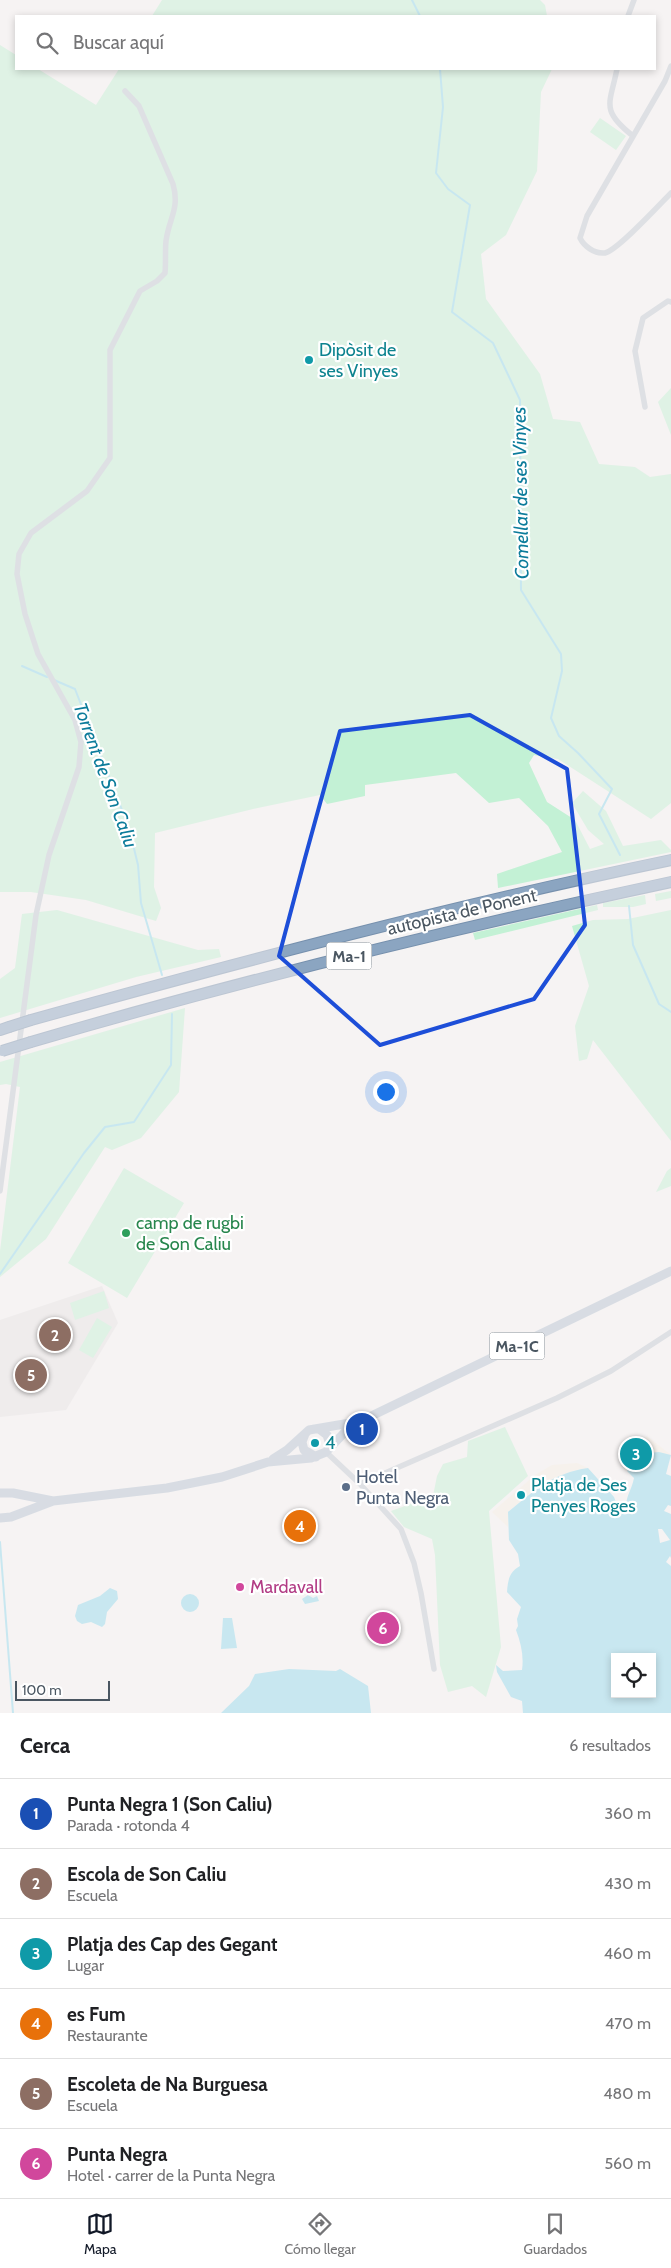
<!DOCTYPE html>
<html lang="es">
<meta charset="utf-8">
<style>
:root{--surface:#fff;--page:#f2f2f2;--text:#202124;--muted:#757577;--line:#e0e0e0;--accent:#111827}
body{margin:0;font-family:Cabin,sans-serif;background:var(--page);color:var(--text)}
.controls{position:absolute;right:15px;bottom:15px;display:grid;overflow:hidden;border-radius:0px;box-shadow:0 2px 8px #0003}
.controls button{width:45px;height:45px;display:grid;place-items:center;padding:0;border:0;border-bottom:1px solid var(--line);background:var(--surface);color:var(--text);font:25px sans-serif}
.scale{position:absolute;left:15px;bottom:12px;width:95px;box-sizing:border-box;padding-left:5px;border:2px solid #4a5661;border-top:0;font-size:14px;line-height:18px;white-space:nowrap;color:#4a5661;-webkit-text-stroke:4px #fff;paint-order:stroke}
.you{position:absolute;left:385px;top:1091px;width:18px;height:18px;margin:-12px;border:4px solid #fff;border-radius:50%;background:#1a73e8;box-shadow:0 0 0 8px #1a73e833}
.badge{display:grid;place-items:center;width:32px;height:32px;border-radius:50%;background:var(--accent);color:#fff;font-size:16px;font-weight:700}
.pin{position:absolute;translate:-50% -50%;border:2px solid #fff;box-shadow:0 1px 5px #0006}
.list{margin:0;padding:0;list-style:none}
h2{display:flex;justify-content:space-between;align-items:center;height:65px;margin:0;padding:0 20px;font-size:21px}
h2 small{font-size:16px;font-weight:400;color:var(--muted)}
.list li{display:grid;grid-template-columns:32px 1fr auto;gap:15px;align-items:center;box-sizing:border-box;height:70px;padding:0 20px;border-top:1px solid var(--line)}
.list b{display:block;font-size:19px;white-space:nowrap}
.list p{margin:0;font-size:16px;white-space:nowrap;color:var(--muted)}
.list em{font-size:16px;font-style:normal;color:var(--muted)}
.icon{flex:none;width:28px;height:28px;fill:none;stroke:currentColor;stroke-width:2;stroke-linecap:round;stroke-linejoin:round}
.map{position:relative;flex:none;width:671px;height:1713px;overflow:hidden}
.search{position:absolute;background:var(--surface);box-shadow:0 2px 8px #0003;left:15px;right:15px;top:15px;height:55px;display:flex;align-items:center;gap:12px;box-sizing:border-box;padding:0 18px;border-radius:0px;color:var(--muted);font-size:19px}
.sheet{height:485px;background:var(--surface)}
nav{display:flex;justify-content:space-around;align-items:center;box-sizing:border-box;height:70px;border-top:1px solid var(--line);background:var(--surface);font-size:14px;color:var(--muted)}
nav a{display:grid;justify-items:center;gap:2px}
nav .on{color:var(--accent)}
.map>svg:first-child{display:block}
.education{fill:#e6e4e5}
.green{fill:#c3f1d5}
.sand{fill:#f5f0e5}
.water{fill:#90daee;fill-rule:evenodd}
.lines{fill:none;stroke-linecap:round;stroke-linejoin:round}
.stream{stroke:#90daee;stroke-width:2}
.highway-casing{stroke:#7690ad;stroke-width:12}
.street{stroke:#c1cad2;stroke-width:5.5}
.primary{stroke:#b3c2d1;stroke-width:9}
.highway{stroke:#8ba5c1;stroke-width:10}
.highway-bridge-casing{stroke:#7690ad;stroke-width:12;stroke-linecap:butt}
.highway-bridge{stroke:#8ba5c1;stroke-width:10}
.marked{fill:none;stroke:#1d4ed8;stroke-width:4;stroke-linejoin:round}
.culture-dot{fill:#0f9aa8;stroke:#fff;stroke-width:2}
.leisure-dot{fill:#2e9e5b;stroke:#fff;stroke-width:2}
.service-dot{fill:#5c6f8a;stroke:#fff;stroke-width:2}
.hotel-dot{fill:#d1479c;stroke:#fff;stroke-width:2}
.labels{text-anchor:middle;stroke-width:4.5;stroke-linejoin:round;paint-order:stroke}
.shield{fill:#fff;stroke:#808990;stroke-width:1}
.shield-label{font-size:16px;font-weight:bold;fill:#4a5661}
.culture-label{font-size:18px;fill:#0d838f;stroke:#fff;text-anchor:start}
.street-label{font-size:18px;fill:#4a5661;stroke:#fff}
.leisure-label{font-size:18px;fill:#27864d;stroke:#fff;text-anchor:start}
.service-label{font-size:18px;fill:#4e5e75;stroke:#fff;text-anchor:start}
.hotel-label{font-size:18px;fill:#b23c85;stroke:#fff;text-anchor:start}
.water-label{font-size:19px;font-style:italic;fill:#0c7c9b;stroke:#fff}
</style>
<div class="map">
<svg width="671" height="1713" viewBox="0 0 671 1713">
<rect width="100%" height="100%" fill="#f5f3f3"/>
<path class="education" d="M102,1286L118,1323L66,1410L0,1417V1320Z"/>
<path class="green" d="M162,0H540L545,5L547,16H152Z
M0,45L16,55V69H38L96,105L119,69H552L541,92L537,171L506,235L481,254L486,299L540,374L553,419L580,422L599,464L635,467L650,477L671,474V803L651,819L558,759L534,755L529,763L547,802L575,820L590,849L604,844L588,830L572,803L583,791L606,811L623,846L661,840L671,850V852L498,888L497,874L562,852L548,826L519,798L489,803L456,773L365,785V796L327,804L320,795L253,809L155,833L154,887L161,908L156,921L86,900L31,892H0Z
M600,118L626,136L616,150L590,132Z
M671,388V435L658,402Z
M671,891V898L656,901L655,894Z
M645,895L646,904L633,907H603V903Z
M597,905L598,910L475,940L473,933Z
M57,910L198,950L219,949L221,957L136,977L0,1018V979L15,968L22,914Z
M671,910V1141L593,1040L587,1059L579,1061L575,1026L589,986L572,926L593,920L628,919Z
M185,1008L179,1092L141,1138L112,1150L105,1147L46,1239L0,1277V1251L20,1087L6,1084L0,1085V1062Z
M124,1168L184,1203L127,1298L68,1263Z
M671,1168V1186L656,1192L667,1171Z
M104,1291L109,1308L75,1320L70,1303Z
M97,1318L112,1327L93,1358L79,1350Z
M505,1427L528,1476L489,1511L501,1647L486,1697L472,1686L448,1692L440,1665L435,1555L432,1539L404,1527L391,1511L433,1496L437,1476L443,1464L467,1457L468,1441Z"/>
<path class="sand" d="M647,1436L671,1455C648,1450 644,1456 627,1471L622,1466L624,1455Z
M577,1463L588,1468C553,1473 535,1490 508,1512V1527L492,1512L535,1475L552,1465Z"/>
<path class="water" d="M659,1452L671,1455L666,1474L671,1476V1506L668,1505L664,1511L671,1514V1558L670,1556L666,1562L671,1566V1713H523L522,1701L511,1697L497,1672L496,1665L503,1671L522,1670C524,1656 521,1643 516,1630L518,1626L517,1619L521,1607L507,1592C508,1580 509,1572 520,1566L518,1554L509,1540L508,1512C535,1490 553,1473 588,1468L614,1497L617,1505H626C627,1494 632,1489 634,1478L627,1471L648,1453ZM658,1529H662L670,1540L660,1543ZM615,1657H652V1694H615Z
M110,1588L117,1591L118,1599L107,1612L105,1624L102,1627L91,1622L82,1624L77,1621L75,1616L78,1605L100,1596Z
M181 1603a9 9 0 1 1 18 0a9 9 0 1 1-18 0Z
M308,1595L313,1598L317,1596L319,1601L305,1604L302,1599Z
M223,1618H232L237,1648L221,1649Z
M289,1669L336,1671L340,1669L368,1686L371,1713H221L249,1686L255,1674Z"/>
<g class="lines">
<path class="stream" d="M412,0L420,16
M440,69L443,107L436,173L448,189L470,205L452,312L493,343L520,400L521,590L561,654L562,671L551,718L559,736L578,753L612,789L599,814L620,855
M22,666L47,677
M54,680L75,689L129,828L138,865L141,903L162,975
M629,906L633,945L659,1004L671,1012
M0,1274L84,1153L105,1127L134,1122L171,1065L172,1014
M0,1542L13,1713"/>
<g class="highway-casing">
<path id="highway" d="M31,1020C243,961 455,905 671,860
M0,1030L9,1027
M31,1042C242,980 456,928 671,882"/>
</g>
<path class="street" d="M628,16L634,0
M671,66L665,81L587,216L580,238C584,246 594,254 605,253C618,250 659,205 671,193
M617,69C610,104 600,110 633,136
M645,407L635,351L643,318L668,301L671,302
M0,1191L36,915L49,855L79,767L81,742L75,720L38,654L25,614L17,574L19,554L31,533L87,491L110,458V350L140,291L157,281L165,273C166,262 165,251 166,241C169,218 180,209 173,184L139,106L125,91
M326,1452L360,1484L401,1529L414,1563L421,1593L434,1669
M360,1484L557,1398L611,1371L671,1332"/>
<path class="primary" d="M314,1429H319L327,1435L330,1444L328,1449
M305,1434L302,1442L304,1450L316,1457
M273,1459L287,1450L309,1430L356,1422
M0,1493H13L53,1501
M0,1518L11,1517L53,1501L167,1488L222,1477L268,1462L311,1458L326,1452L344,1433L363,1420L671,1271"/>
<use href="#highway" class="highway"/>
<g class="highway-bridge-casing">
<path id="highway-bridge" d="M9,1027L31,1020
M2,1051L31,1042"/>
</g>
<use href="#highway-bridge" class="highway-bridge"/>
</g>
<path d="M0 0H671V1713H0ZM470,715L567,769L585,925L534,999L380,1045L279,956L305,858L340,731Z" fill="#f5f3f3" fill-opacity=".55" fill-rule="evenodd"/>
<path class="marked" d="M470,715L567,769L585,925L534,999L380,1045L279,956L305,858L340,731Z"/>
<g class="culture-dot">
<circle cx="309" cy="360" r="5"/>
<circle cx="315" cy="1443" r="5"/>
<circle cx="521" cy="1495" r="5"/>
</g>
<circle class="leisure-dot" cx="126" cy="1233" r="5"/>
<circle class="service-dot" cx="346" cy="1487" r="5"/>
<circle class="hotel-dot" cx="240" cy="1587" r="5"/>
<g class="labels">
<g class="shield">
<rect x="326.5" y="942.5" width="45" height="27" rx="4"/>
<rect x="489.5" y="1332.5" width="55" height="27" rx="4"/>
</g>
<g class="shield-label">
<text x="349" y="962">Ma-1</text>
<text x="517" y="1352">Ma-1C</text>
</g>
<g class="culture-label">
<text x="319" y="356">Dipòsit de<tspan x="319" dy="21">ses Vinyes</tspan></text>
<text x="325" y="1449">4</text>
<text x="531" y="1491">Platja de Ses<tspan x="531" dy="21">Penyes Roges</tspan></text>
</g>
<g class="street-label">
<text transform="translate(462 912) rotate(-13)" y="6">autopista de Ponent</text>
</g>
<g class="leisure-label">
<text x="136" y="1229">camp de rugbi<tspan x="136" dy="21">de Son Caliu</tspan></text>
</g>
<g class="service-label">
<text x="356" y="1483">Hotel<tspan x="356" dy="21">Punta Negra</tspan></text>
</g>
<g class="hotel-label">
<text x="250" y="1593">Mardavall</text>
</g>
<g class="water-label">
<text transform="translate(520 493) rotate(-91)" y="7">Comellar de ses Vinyes</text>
<text transform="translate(106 775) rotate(70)" y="7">Torrent de Son Caliu</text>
</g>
</g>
</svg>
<div class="controls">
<button><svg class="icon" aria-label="locate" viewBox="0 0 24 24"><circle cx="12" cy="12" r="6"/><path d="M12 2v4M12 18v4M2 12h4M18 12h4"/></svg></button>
</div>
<div class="scale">100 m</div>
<div class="you"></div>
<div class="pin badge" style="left:362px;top:1429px;background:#1a4fb4">1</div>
<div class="pin badge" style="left:55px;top:1335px;background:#8d6e63">2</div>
<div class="pin badge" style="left:636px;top:1454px;background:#0f9aa8">3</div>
<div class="pin badge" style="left:300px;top:1526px;background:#e8710a">4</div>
<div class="pin badge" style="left:31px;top:1375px;background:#8d6e63">5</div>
<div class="pin badge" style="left:383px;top:1628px;background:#d1479c">6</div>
<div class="search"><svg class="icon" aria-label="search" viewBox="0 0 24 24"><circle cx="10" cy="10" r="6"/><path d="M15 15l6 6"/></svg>Buscar aquí</div>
</div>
<section class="sheet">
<h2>Cerca<small>6 resultados</small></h2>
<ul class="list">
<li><span class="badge" style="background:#1a4fb4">1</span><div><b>Punta Negra 1 (Son Caliu)</b><p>Parada · rotonda 4</p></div><em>360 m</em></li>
<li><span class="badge" style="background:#8d6e63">2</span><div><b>Escola de Son Caliu</b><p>Escuela</p></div><em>430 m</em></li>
<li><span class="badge" style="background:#0f9aa8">3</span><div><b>Platja des Cap des Gegant</b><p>Lugar</p></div><em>460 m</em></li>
<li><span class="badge" style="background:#e8710a">4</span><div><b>es Fum</b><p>Restaurante</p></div><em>470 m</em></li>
<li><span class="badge" style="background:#8d6e63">5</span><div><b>Escoleta de Na Burguesa</b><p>Escuela</p></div><em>480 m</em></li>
<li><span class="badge" style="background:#d1479c">6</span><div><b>Punta Negra</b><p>Hotel · carrer de la Punta Negra</p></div><em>560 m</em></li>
</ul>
</section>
<nav>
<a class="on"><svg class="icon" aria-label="map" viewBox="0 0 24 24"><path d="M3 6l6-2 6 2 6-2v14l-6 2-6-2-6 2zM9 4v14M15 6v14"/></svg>Mapa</a>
<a><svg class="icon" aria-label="directions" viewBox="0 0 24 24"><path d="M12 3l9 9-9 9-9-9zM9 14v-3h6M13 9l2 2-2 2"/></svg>Cómo llegar</a>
<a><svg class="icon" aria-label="saved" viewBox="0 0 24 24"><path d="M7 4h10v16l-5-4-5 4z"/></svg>Guardados</a>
</nav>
